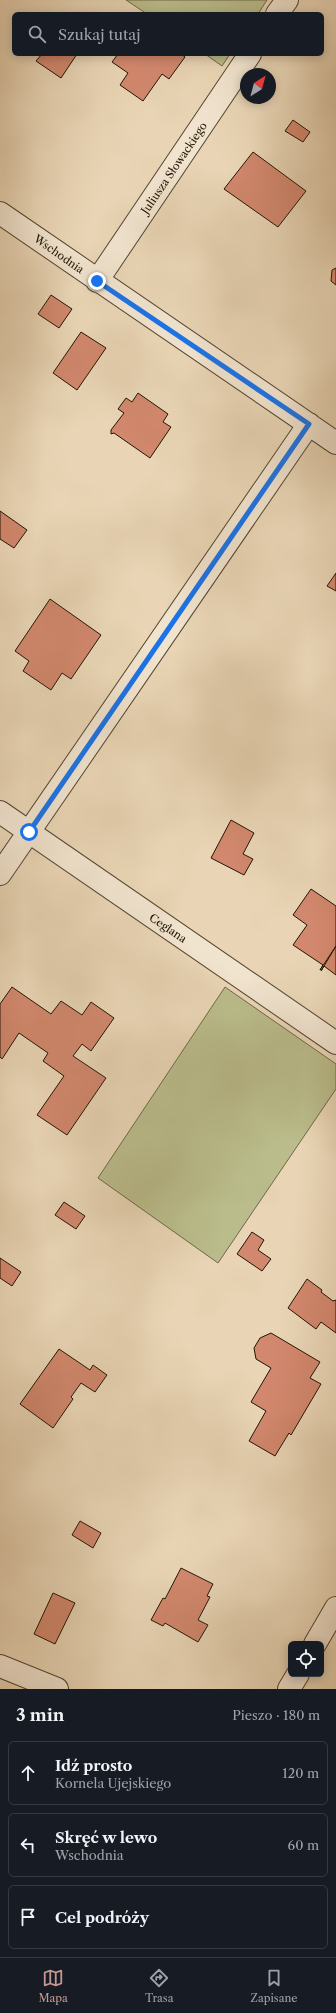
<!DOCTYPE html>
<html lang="pl">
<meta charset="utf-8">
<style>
:root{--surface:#171b24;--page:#242831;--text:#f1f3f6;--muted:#9ea1a6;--line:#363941;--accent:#c59692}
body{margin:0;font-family:"Libre Caslon Text",serif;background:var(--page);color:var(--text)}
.controls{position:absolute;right:12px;bottom:12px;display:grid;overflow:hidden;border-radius:6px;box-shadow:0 2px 10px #0003}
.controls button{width:36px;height:36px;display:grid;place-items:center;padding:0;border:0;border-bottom:1px solid var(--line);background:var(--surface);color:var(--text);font:20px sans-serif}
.compass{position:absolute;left:240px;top:68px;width:36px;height:36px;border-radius:50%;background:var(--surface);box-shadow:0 2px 10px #0003;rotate:36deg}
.stop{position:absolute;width:12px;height:12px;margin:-9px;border:3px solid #1a73e8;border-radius:50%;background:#fff}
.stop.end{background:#1a73e8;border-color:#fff;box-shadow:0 1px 4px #0008}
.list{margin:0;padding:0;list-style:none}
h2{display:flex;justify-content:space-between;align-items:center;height:52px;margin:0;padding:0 16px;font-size:17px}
h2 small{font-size:13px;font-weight:400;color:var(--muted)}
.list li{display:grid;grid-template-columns:26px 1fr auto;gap:12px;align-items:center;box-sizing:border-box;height:64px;margin:0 8px 8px;padding:0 8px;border:1px solid var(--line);border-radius:6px}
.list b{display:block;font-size:15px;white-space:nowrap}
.list p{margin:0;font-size:13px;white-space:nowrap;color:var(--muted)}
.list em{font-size:13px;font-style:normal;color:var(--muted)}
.icon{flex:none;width:22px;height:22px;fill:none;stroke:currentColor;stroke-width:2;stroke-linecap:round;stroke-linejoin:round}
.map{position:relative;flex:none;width:336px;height:1689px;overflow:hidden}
.search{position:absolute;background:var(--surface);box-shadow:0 2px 10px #0003;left:12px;right:12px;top:12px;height:44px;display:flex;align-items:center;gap:10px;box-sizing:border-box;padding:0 14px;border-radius:6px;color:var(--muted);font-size:15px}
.sheet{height:268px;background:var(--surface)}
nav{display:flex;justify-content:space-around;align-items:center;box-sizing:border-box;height:56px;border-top:1px solid var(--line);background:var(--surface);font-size:11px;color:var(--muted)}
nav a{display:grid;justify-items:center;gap:2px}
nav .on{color:var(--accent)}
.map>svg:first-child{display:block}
.green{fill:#babc8b;stroke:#6e6848}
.building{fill:#d2886e;stroke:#221504}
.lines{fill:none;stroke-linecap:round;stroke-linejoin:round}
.minor-casing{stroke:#544530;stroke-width:24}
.minor{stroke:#f1e4cf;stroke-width:22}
.route{stroke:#1a73e8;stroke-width:5}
.labels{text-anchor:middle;stroke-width:3.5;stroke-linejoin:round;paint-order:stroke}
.street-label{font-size:11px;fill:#221504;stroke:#f1e4cf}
</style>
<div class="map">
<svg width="336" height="1689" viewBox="0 0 336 1689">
<rect width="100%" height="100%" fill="#e9d5b5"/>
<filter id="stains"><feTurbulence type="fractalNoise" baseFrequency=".005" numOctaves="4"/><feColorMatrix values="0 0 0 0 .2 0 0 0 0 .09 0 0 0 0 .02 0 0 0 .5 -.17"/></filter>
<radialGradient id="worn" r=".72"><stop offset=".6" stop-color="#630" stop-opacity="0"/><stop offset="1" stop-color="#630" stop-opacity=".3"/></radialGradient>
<path class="green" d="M126,0H267L258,14H147Z
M205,54H230L222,66Z
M225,987L336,1064V1089L218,1263L98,1178Z"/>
<path class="building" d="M42,54H77L61,78L36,61Z
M118,54H181L185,57L169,79L162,74L143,101L120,85L128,73L112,62Z
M293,120L310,132L303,142L285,131Z
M253,152L306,191L278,227L224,189Z
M336,268V285L331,281L332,270Z
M51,295L72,309L59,328L38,314Z
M81,332L106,348L77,390L53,373Z
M138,393L168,414L163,422L171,427L150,458L114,433L111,434V430L124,413L118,409L126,398L132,402Z
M0,511L27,530L14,548L0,539Z
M336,573V591L327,586Z
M50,599L101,635L71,679L62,673L51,690L23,671L29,661L15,651Z
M231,820L254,833L243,854L253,859L244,875L211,858Z
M311,889L336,906V946L320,970L323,965L293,945L307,925L293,915Z
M336,946V975L324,966L321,971Z
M12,987L51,1014L61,1001L82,1015L91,1002L114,1018L91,1051L82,1044L73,1056L106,1078L67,1135L37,1115L64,1076L43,1061L48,1053L19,1033L2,1059L0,1057V1004Z
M64,1202L85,1216L76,1229L55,1215Z
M252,1232L264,1240L258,1250L271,1259L262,1271L237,1254Z
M0,1258L21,1272L12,1286L0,1278Z
M307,1279L322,1290L321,1292L333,1301L336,1300V1333L321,1322L316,1329L288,1308Z
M271,1333L320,1362L310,1378L321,1384L291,1435L289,1433L275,1456L249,1441L266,1411L251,1402L271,1368L256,1359L254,1348L260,1338Z
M59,1349L90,1370L93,1365L107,1375L95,1392L81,1383L71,1397L73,1399L53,1428L20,1404Z
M80,1521L101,1533L93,1548L72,1535Z
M181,1568L213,1584L207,1596L210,1597L198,1620L208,1625L198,1642L165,1623L163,1626L151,1620L163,1598L165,1599Z
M53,1593L75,1603L55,1644L34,1634Z"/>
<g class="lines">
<g class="minor-casing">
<path id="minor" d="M277,14L287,0
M0,213L336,443
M97,281L250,54
M0,812L336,1043
M0,874L309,424
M315,1644L336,1608
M0,1666L57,1689
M289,1689L298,1674"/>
</g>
<use href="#minor" class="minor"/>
</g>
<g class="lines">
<path class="route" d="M29,832L309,424L97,281"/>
</g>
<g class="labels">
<g class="street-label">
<text transform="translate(174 168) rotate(-56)" y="4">Juliusza Słowackiego</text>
<text transform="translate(59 254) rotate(35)" y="4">Wschodnia</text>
<text transform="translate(168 928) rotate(34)" y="4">Ceglana</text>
</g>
</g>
<rect width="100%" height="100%" filter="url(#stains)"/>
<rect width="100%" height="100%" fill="url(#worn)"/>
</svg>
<div class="controls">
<button><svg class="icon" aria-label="locate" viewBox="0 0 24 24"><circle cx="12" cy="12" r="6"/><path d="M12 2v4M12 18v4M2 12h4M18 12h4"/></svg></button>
</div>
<svg class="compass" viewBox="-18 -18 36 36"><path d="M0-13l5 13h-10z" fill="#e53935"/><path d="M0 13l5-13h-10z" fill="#9ea1a6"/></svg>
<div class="stop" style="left:29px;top:832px"></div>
<div class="stop end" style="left:97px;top:281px"></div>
<div class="search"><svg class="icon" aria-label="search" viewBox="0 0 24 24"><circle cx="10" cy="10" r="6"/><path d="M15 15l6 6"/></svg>Szukaj tutaj</div>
</div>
<section class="sheet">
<h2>3 min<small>Pieszo · 180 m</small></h2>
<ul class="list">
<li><svg class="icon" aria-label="ahead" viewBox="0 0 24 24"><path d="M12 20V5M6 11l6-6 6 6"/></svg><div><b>Idź prosto</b><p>Kornela Ujejskiego</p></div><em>120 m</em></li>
<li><svg class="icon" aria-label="left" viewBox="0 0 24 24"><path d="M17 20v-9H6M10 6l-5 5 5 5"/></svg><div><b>Skręć w lewo</b><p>Wschodnia</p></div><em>60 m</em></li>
<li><svg class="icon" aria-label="arrive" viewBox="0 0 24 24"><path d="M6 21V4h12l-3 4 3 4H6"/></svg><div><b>Cel podróży</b></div></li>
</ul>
</section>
<nav>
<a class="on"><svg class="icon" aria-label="map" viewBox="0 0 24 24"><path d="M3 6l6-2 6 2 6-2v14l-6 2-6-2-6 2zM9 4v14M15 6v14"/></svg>Mapa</a>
<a><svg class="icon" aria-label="directions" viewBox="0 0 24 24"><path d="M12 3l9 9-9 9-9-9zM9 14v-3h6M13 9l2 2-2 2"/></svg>Trasa</a>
<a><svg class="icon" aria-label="saved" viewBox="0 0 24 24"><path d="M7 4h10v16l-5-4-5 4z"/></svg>Zapisane</a>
</nav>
